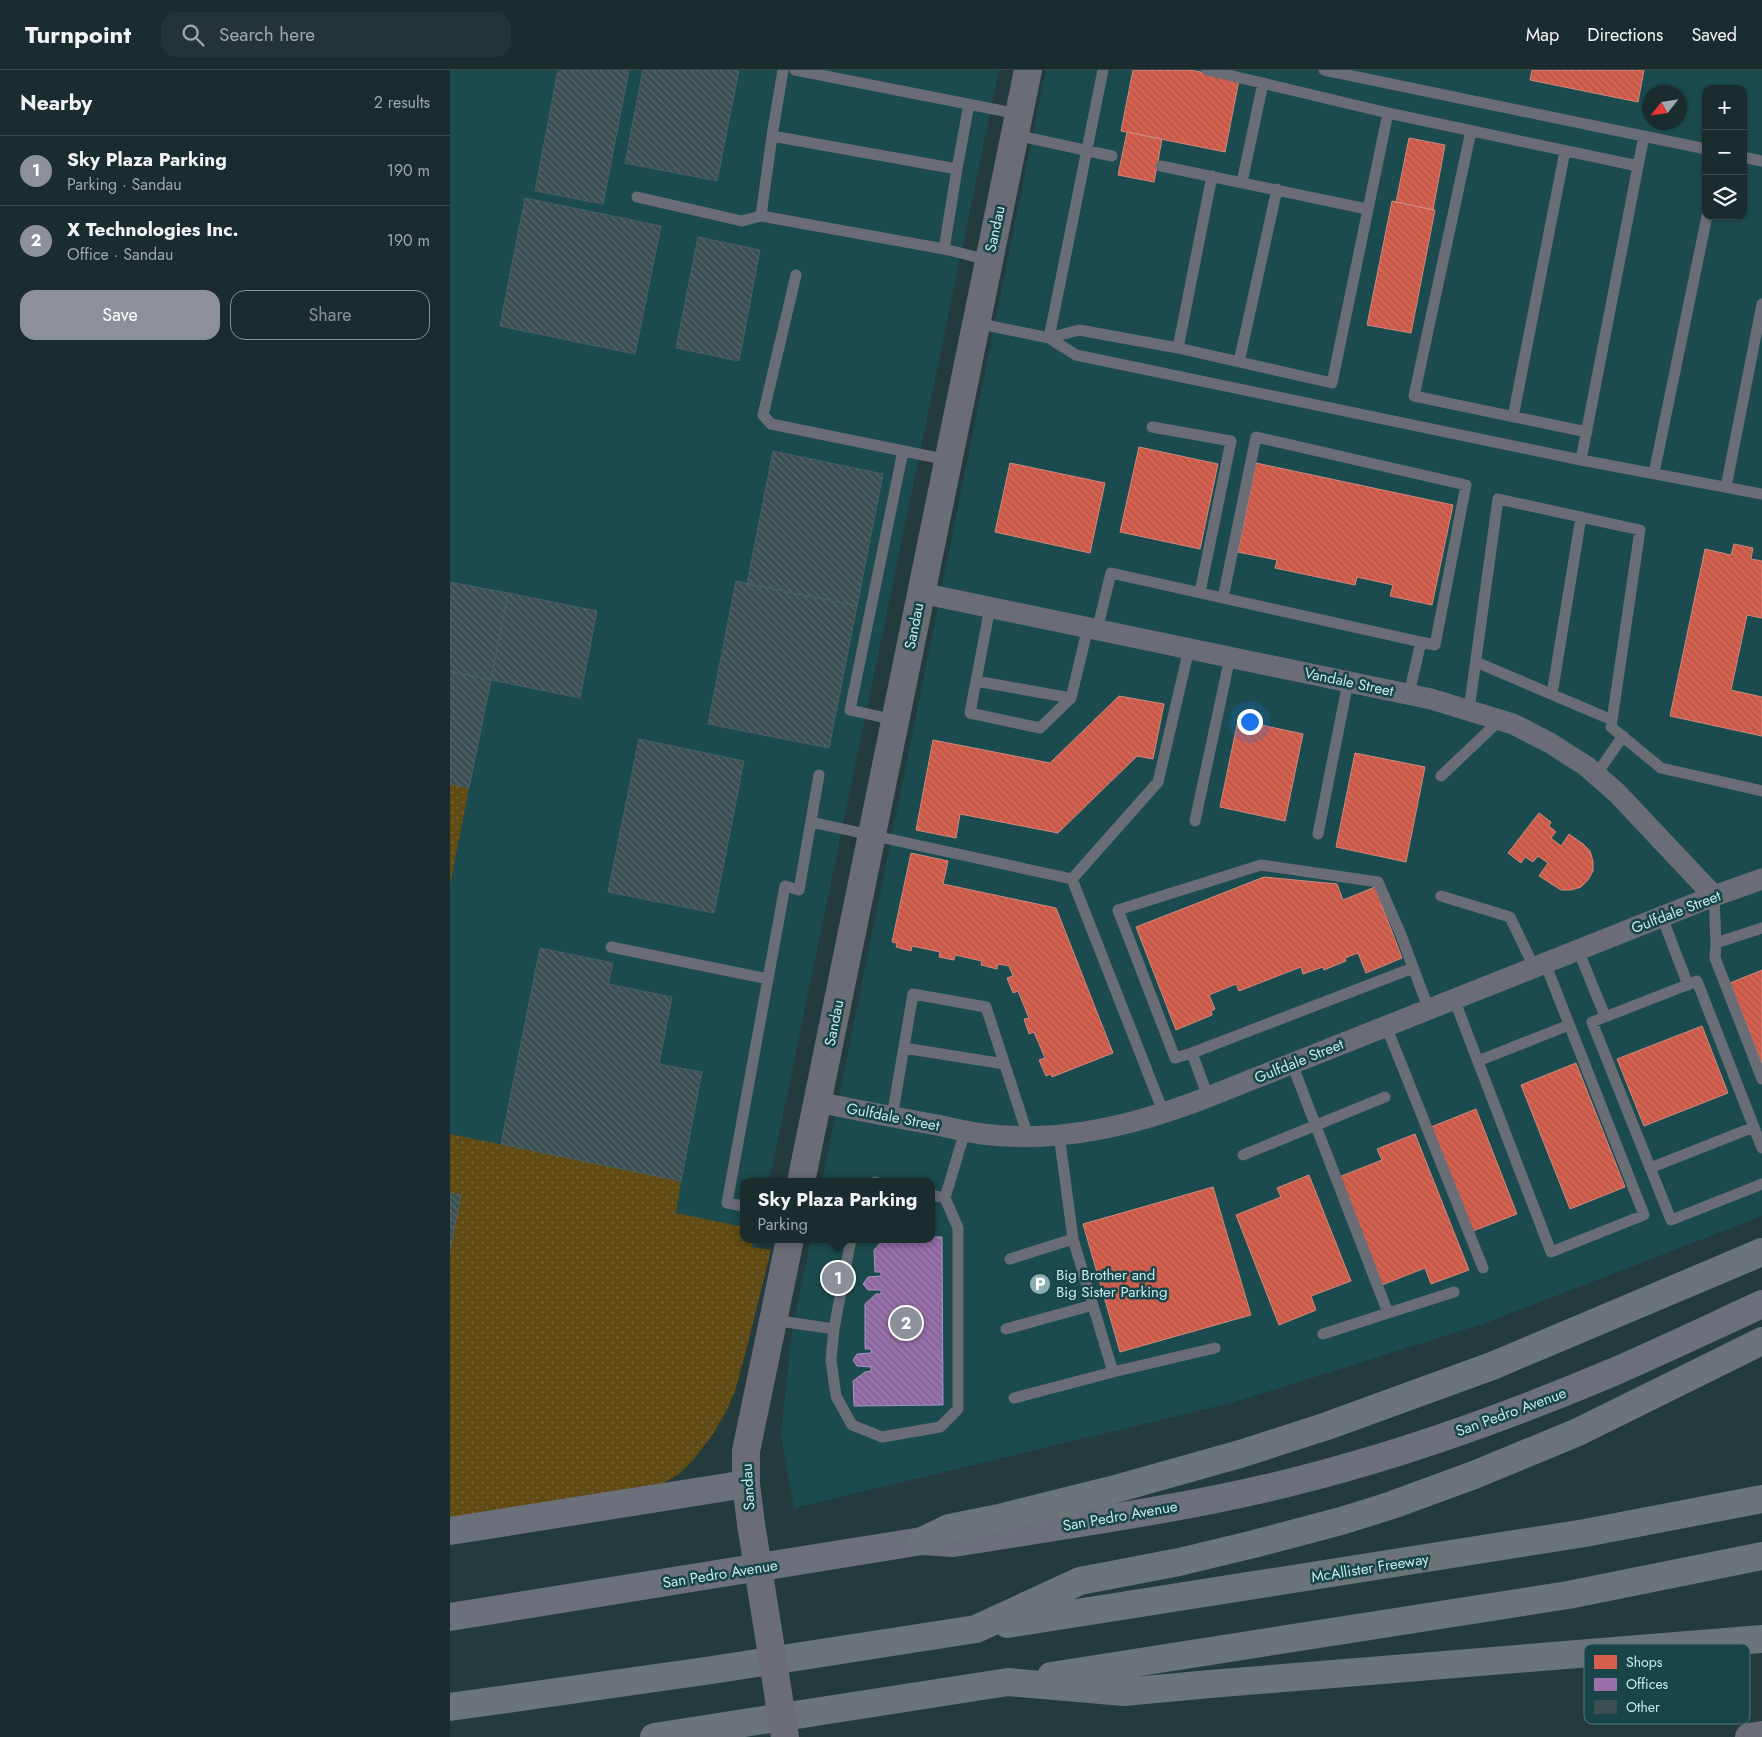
<!DOCTYPE html>
<meta charset="utf-8">
<style>
:root{--surface:#1b2c2e;--page:#243436;--text:#f1f3f6;--muted:#a0a7aa;--line:#39484a;--accent:#8c9099}
body{margin:0;font-family:Jost,sans-serif;background:var(--page);color:var(--text)}
.controls{position:absolute;right:15px;top:15px;display:grid;overflow:hidden;border-radius:10px;box-shadow:0 1px 4px #0004}
.controls button{width:45px;height:45px;display:grid;place-items:center;padding:0;border:0;border-bottom:1px solid var(--line);background:var(--surface);color:var(--text);font:25px sans-serif}
.compass{position:absolute;left:1192px;top:15px;width:45px;height:45px;border-radius:50%;background:var(--surface);box-shadow:0 1px 4px #0004;rotate:240deg}
.you{position:absolute;left:799px;top:651px;width:18px;height:18px;margin:-12px;border:4px solid #fff;border-radius:50%;background:#1a73e8;box-shadow:0 0 0 8px #1a73e833}
.badge{display:grid;place-items:center;width:32px;height:32px;border-radius:50%;background:var(--accent);color:#fff;font-size:16px;font-weight:700}
.pin{position:absolute;translate:-50% -50%;border:2px solid #fff;box-shadow:0 1px 5px #0006}
.popup{position:absolute;left:290px;top:1108px;width:195px;height:65px;box-sizing:border-box;display:grid;place-content:center;border-radius:10px;background:var(--surface);filter:drop-shadow(0 1px 4px #0005);font-size:16px;white-space:nowrap;color:var(--muted)}
.popup b{font-size:19px;color:var(--text)}
.popup::after{content:'';position:absolute;left:50%;top:100%;margin-left:-10px;border:10px solid transparent;border-top-color:var(--surface)}
.list{margin:0;padding:0;list-style:none}
h2{display:flex;justify-content:space-between;align-items:center;height:65px;margin:0;padding:0 20px;font-size:21px}
h2 small{font-size:16px;font-weight:400;color:var(--muted)}
.list li{display:grid;grid-template-columns:32px 1fr auto;gap:15px;align-items:center;box-sizing:border-box;height:70px;padding:0 20px;border-top:1px solid var(--line)}
.list b{display:block;font-size:19px;white-space:nowrap}
.list p{margin:0;font-size:16px;white-space:nowrap;color:var(--muted)}
.list em{font-size:16px;font-style:normal;color:var(--muted)}
.actions{display:flex;gap:10px;padding:15px 20px}
.actions a{flex:1;padding:11px 0;border:1px solid var(--accent);border-radius:15px;text-align:center;font-size:18px;color:var(--accent)}
.actions .main{background:var(--accent);color:#fff}
.icon{flex:none;width:28px;height:28px;fill:none;stroke:currentColor;stroke-width:2;stroke-linecap:round;stroke-linejoin:round}
.map{position:relative;flex:none;width:1312px;height:1667px;overflow:hidden}
header{display:flex;align-items:center;gap:30px;box-sizing:border-box;height:70px;padding:0 25px;background:var(--surface);border-bottom:1px solid var(--line)}
header strong{font-size:24px}
nav{display:flex;gap:28px;margin-inline-start:auto;font-size:18px}
.search{width:350px;height:45px;background:var(--page);display:flex;align-items:center;gap:12px;box-sizing:border-box;padding:0 18px;border-radius:15px;color:var(--muted);font-size:19px}
main{display:flex}
aside{flex:1;background:var(--surface)}
.map>svg:first-child{display:block}
.built{fill:#1b4b4e;fill-rule:evenodd}
.grass{fill:url(#grass-dots)}
.shops{fill:url(#shops-back-hatch);stroke:#d1897d}
.offices{fill:url(#offices-back-hatch);stroke:#a695bf}
.building{fill:url(#building-back-hatch);stroke:#485f65}
.lines{fill:none;stroke-linecap:round;stroke-linejoin:round}
.service{stroke:#6b6d76;stroke-width:11}
.minor{stroke:#6b6d76;stroke-width:21}
.tertiary{stroke:#6b6d76;stroke-width:28}
.secondary{stroke:#6b707a;stroke-width:28}
.motorway{stroke:#6a7479;stroke-width:28}
.tertiary-bridge{stroke:#6b6d76;stroke-width:28}
.labels{text-anchor:middle;stroke-width:5;stroke-linejoin:round;paint-order:stroke}
.street-label{font-size:15px;fill:#c4eaed;stroke:#194448}
.poi-label{font-size:15px;fill:#c4eaed;stroke:#194448;text-anchor:start}
.key{fill:#194448;stroke:#4c767a;stroke-width:1}
.key-label{font-size:14px;fill:#c4eaed}
</style>
<header>
<strong>Turnpoint</strong>
<div class="search"><svg class="icon" aria-label="search" viewBox="0 0 24 24"><circle cx="10" cy="10" r="6"/><path d="M15 15l6 6"/></svg>Search here</div>
<nav><a>Map</a><a>Directions</a><a>Saved</a></nav>
</header>
<main>
<aside>
<h2>Nearby<small>2 results</small></h2>
<ul class="list">
<li><span class="badge">1</span><div><b>Sky Plaza Parking</b><p>Parking · Sandau</p></div><em>190 m</em></li>
<li><span class="badge">2</span><div><b>X Technologies Inc.</b><p>Office · Sandau</p></div><em>190 m</em></li>
</ul>
<div class="actions"><a class="main">Save</a><a>Share</a></div>
</aside>
<div class="map">
<svg width="1312" height="1667" viewBox="0 0 1312 1667">
<defs>
<pattern id="grass-dots" width="8" height="8" patternUnits="userSpaceOnUse" patternTransform="scale(1.25)"><rect width="8" height="8" fill="#614b14"/><path d="M2 2h.1M6 6h.1" fill="none" stroke="#766536" stroke-width="1.8" stroke-linecap="round"/></pattern>
<pattern id="shops-back-hatch" width="6" height="6" patternUnits="userSpaceOnUse" patternTransform="scale(1.25)"><rect width="6" height="6" fill="#d6604d"/><path d="M-1 5l2 2M0 0l6 6M5-1l2 2" fill="none" stroke="#a8584b"/></pattern>
<pattern id="offices-back-hatch" width="6" height="6" patternUnits="userSpaceOnUse" patternTransform="scale(1.25)"><rect width="6" height="6" fill="#9970ab"/><path d="M-1 5l2 2M0 0l6 6M5-1l2 2" fill="none" stroke="#786188"/></pattern>
<pattern id="building-back-hatch" width="6" height="6" patternUnits="userSpaceOnUse" patternTransform="scale(1.25)"><rect width="6" height="6" fill="#3b4f53"/><path d="M-1 5l2 2M0 0l6 6M5-1l2 2" fill="none" stroke="#56686c"/></pattern>
</defs>
<rect width="100%" height="100%" fill="#243b3e"/>
<path class="built" d="M0,0H549L319,1112H294V1169H307L280,1299L0,1402Z
M596,0H1312V1146L1036,1253L785,1332L344,1438L331,1364L342,1260L361,1169H482V1112H372ZM1256,19H1293V146H1256ZM1200,22H1230V52H1200Z"/>
<path class="grass" d="M0,714L19,718L0,815Z
M0,1064L231,1111L226,1143L294,1157V1169H303L302,1177L321,1180L297,1277L285,1321L277,1340L263,1364L244,1389L229,1404L212,1414L0,1454V1180L11,1125L0,1123Z"/>
<path class="shops" d="M683,0H741L789,10L775,82L671,61Z
M1082,0H1194L1188,32L1080,10Z
M677,62L712,69L704,112L668,105Z
M959,68L995,75L983,140L946,132Z
M942,131L985,140L961,263L917,255Z
M689,377L768,394L750,479L670,462Z
M560,393L655,413L640,483L545,462Z
M806,393L1003,435L982,535L940,526L943,515L907,507L905,515L825,498L827,490L788,482Z
M1284,474L1303,478L1301,489L1312,491V548L1297,545L1281,620L1312,627V666L1220,646L1255,479L1281,485Z
M669,626L714,634L703,689L687,686L608,763L510,744L506,768L466,760L483,670L600,693Z
M788,650L853,664L835,751L770,737Z
M905,683L975,697L956,792L886,777Z
M1089,743L1101,752L1099,756L1106,762L1101,768L1111,776L1119,764L1133,774L1140,781L1143,791V801L1138,810L1131,817L1121,820H1111L1089,806L1098,793L1088,786L1083,792L1075,787L1071,793L1058,783Z
M461,783L498,791L493,814L606,838L663,983L602,1007L601,1004L596,1006L589,990L595,988L584,962L579,964L574,949L579,948L568,921L563,923L557,908L563,906L559,896L548,894L547,899L531,895L532,891L505,885L504,890L489,887L490,882L462,876L461,881L446,877L447,873L442,872Z
M814,807L887,814L893,830L925,817L952,888L916,903L908,883L895,888L896,891L874,900L873,897L853,904L851,897L789,921L786,914L759,925L765,939L761,941L762,945L726,960L686,857Z
M1312,900V994L1280,913Z
M1252,956L1278,1023L1194,1056L1167,989Z
M1126,993L1175,1117L1120,1139L1071,1015Z
M1026,1039L1067,1144L1023,1161L981,1057Z
M965,1064L1019,1200L981,1214L975,1198L932,1215L889,1107L932,1090L927,1079Z
M859,1105L901,1211L861,1226L866,1240L829,1255L786,1145L831,1127L827,1118Z
M763,1117L801,1245L670,1282L633,1154Z"/>
<path class="offices" d="M482,1167H492L493,1335L404,1336L403,1311L415,1302L421,1301V1297L407,1296L403,1290L407,1284L421,1283V1279H415V1234L426,1224H431V1220H418L413,1214L418,1207L431,1206V1202H425L424,1180L434,1169H482Z"/>
<path class="building" d="M108,0H179L153,134L85,121Z
M193,0H289L267,111L175,93Z
M75,128L211,156L185,284L50,256Z
M248,167L310,180L289,291L226,278Z
M323,381L433,404L407,536L297,514Z
M286,511L407,536L379,678L258,654Z
M0,512L58,523L41,610L0,601Z
M58,523L147,541L130,628L41,610Z
M0,601L41,610L19,718L0,714Z
M189,669L294,691L264,843L158,822Z
M90,878L163,893L158,914L222,927L209,994L252,1002L231,1111L51,1074Z
M0,1123L11,1125L0,1180Z"/>
<g class="lines">
<path class="service" d="M333,0L322,66L311,146L494,179L539,190
M345,0L569,44
M874,0L1256,79
M938,43L1188,96L1131,390
M1021,61L964,326L1137,362
M565,65L662,86
M322,66L507,99L494,179
M1293,87L1312,91
M711,96L917,139
M1188,96L1194,66
M507,99L519,34
M792,112L813,13
M187,127L292,151L311,146
M346,205L313,345L321,354L498,390
M526,253L599,268L626,285L1131,390L1312,424
M599,268L629,260L728,278L882,313L938,43L757,0
M599,268L653,0
M728,278L762,106
M789,292L827,119
M1063,347L1115,81
M702,357L781,371L750,522
M1204,403L1257,146
M1276,417L1312,234
M773,528L806,367L1016,415L985,575L971,572
M540,537L520,643L590,658L621,628L638,557
M647,560L661,503L971,572L959,624
M1026,592L1162,650
M526,611L621,628
M1102,624L1131,447
M1019,640L1048,429L1190,460L1161,657L1211,698L1312,721
M445,650L400,640L453,381
M1146,705L1173,666
M991,706L1050,650
M745,751L780,587
M361,752L622,809L714,1044
M868,764L898,612
M622,809L708,712L739,579
M991,826L1060,847L1084,897
M1264,826L1266,873
M1212,847L1238,915
M1312,858L1266,873L1265,888L1312,1009
M161,877L318,909
M1128,880L1155,946
M1004,929L1101,1182L1194,1145L1095,893
M936,956L1033,1198
M454,978L554,994
M742,983L963,898
M1028,991L1119,955
M842,994L938,1243L873,1264
M758,1027L742,983L725,988L668,840L811,795L928,812L951,865L979,940
M442,1047L463,924L536,937L578,1066
M609,1064L623,1169L663,1302L765,1278
M1312,1078L1247,911L1142,952L1221,1150L1312,1114
M793,1085L935,1027
M1200,1098L1304,1057
M425,1112H426
M495,1128L515,1061
M294,1136L277,1133L335,816L349,820L369,705
M401,1169L384,1259L381,1290L386,1326L402,1355L432,1367L490,1357L508,1339V1158L495,1128L482,1125
M560,1189L623,1169
M938,1243L1004,1222
M323,1250L384,1259
M556,1259L643,1235
M564,1328L663,1302"/>
<path class="minor" d="M471,523L981,629L1063,654L1100,673L1136,696L1167,723L1264,826
M367,1032C407,1040 447,1048 487,1055C502,1058 517,1062 532,1064C610,1074 686,1055 758,1027L1264,826L1312,809"/>
<path class="tertiary" d="M351,1112L578,0
M301,1454L296,1414V1381L340,1169
M1299,1667L1312,1665"/>
<path class="secondary" d="M0,1461L296,1414
M0,1547L472,1471L503,1473C615,1455 728,1440 838,1413C948,1386 1057,1347 1161,1303C1212,1281 1262,1257 1312,1234"/>
<path class="motorway" d="M472,1471L499,1458L549,1448L669,1418L790,1384L877,1356L1042,1296L1312,1182
M557,1554L1135,1463L1312,1429
M601,1606L1118,1525L1312,1486
M0,1637L262,1600L526,1559L630,1511L729,1492L804,1474L891,1451L942,1435L1024,1405L1128,1362L1312,1271
M204,1667L558,1612L674,1622L760,1614L1312,1569"/>
<path class="tertiary-bridge" d="M301,1454L335,1667"/>
</g>
<defs>
<g id="parking-disc" transform="scale(1.125)"><circle r="9.5" fill="#8cadb0" stroke="#194448"/><path d="M-3.5-5.5H1a3.5 3.5 0 0 1 0 7H-1V5.5H-3.5ZM-1-3.4V-.6H.8a1.4 1.4 0 0 0 0-2.8Z" fill="#fff"/></g>
</defs>
<g fill-rule="evenodd">
<use href="#parking-disc" x="590" y="1214"/>
</g>
<g class="labels">
<g class="street-label">
<text transform="translate(545 159) rotate(-78)" y="5">Sandau</text>
<text transform="translate(464 556) rotate(-79)" y="5">Sandau</text>
<text transform="translate(899 612) rotate(12)" y="5">Vandale Street</text>
<text transform="translate(1226 842) rotate(-21)" y="5">Gulfdale Street</text>
<text transform="translate(384 953) rotate(-79)" y="5">Sandau</text>
<text transform="translate(849 991) rotate(-22)" y="5">Gulfdale Street</text>
<text transform="translate(443 1047) rotate(11)" y="5">Gulfdale Street</text>
<text transform="translate(1061 1342) rotate(-20)" y="5">San Pedro Avenue</text>
<text transform="translate(298 1417) rotate(-94)" y="5">Sandau</text>
<text transform="translate(670 1446) rotate(-10)" y="5">San Pedro Avenue</text>
<text transform="translate(920 1498) rotate(-9)" y="5">McAllister Freeway</text>
<text transform="translate(270 1504) rotate(-9)" y="5">San Pedro Avenue</text>
</g>
<g class="poi-label">
<text x="606" y="1210">Big Brother and<tspan x="606" dy="17">Big Sister Parking</tspan></text>
</g>
</g>
<rect x="1134" y="1574" width="166" height="80" rx="8" class="key"/>
<rect x="1144" y="1585" width="23" height="14" fill="#d6604d"/>
<rect x="1144" y="1608" width="23" height="13" fill="#9970ab"/>
<rect x="1144" y="1630" width="23" height="14" fill="#3b4f53"/>
<g class="key-label">
<text x="1176" y="1597">Shops</text>
<text x="1176" y="1619">Offices</text>
<text x="1176" y="1642">Other</text>
</g>
</svg>
<div class="controls">
<button>+</button>
<button>−</button>
<button><svg class="icon" aria-label="layers" viewBox="0 0 24 24"><path d="M12 4l9 5-9 5-9-5zM3 14l9 5 9-5"/></svg></button>
</div>
<svg class="compass" viewBox="-18 -18 36 36"><path d="M0-13l5 13h-10z" fill="#e53935"/><path d="M0 13l5-13h-10z" fill="#a0a7aa"/></svg>
<div class="you"></div>
<div class="pin badge" style="left:388px;top:1208px">1</div>
<div class="popup"><b>Sky Plaza Parking</b>Parking</div>
<div class="pin badge" style="left:456px;top:1253px">2</div>
</div>
</main>
